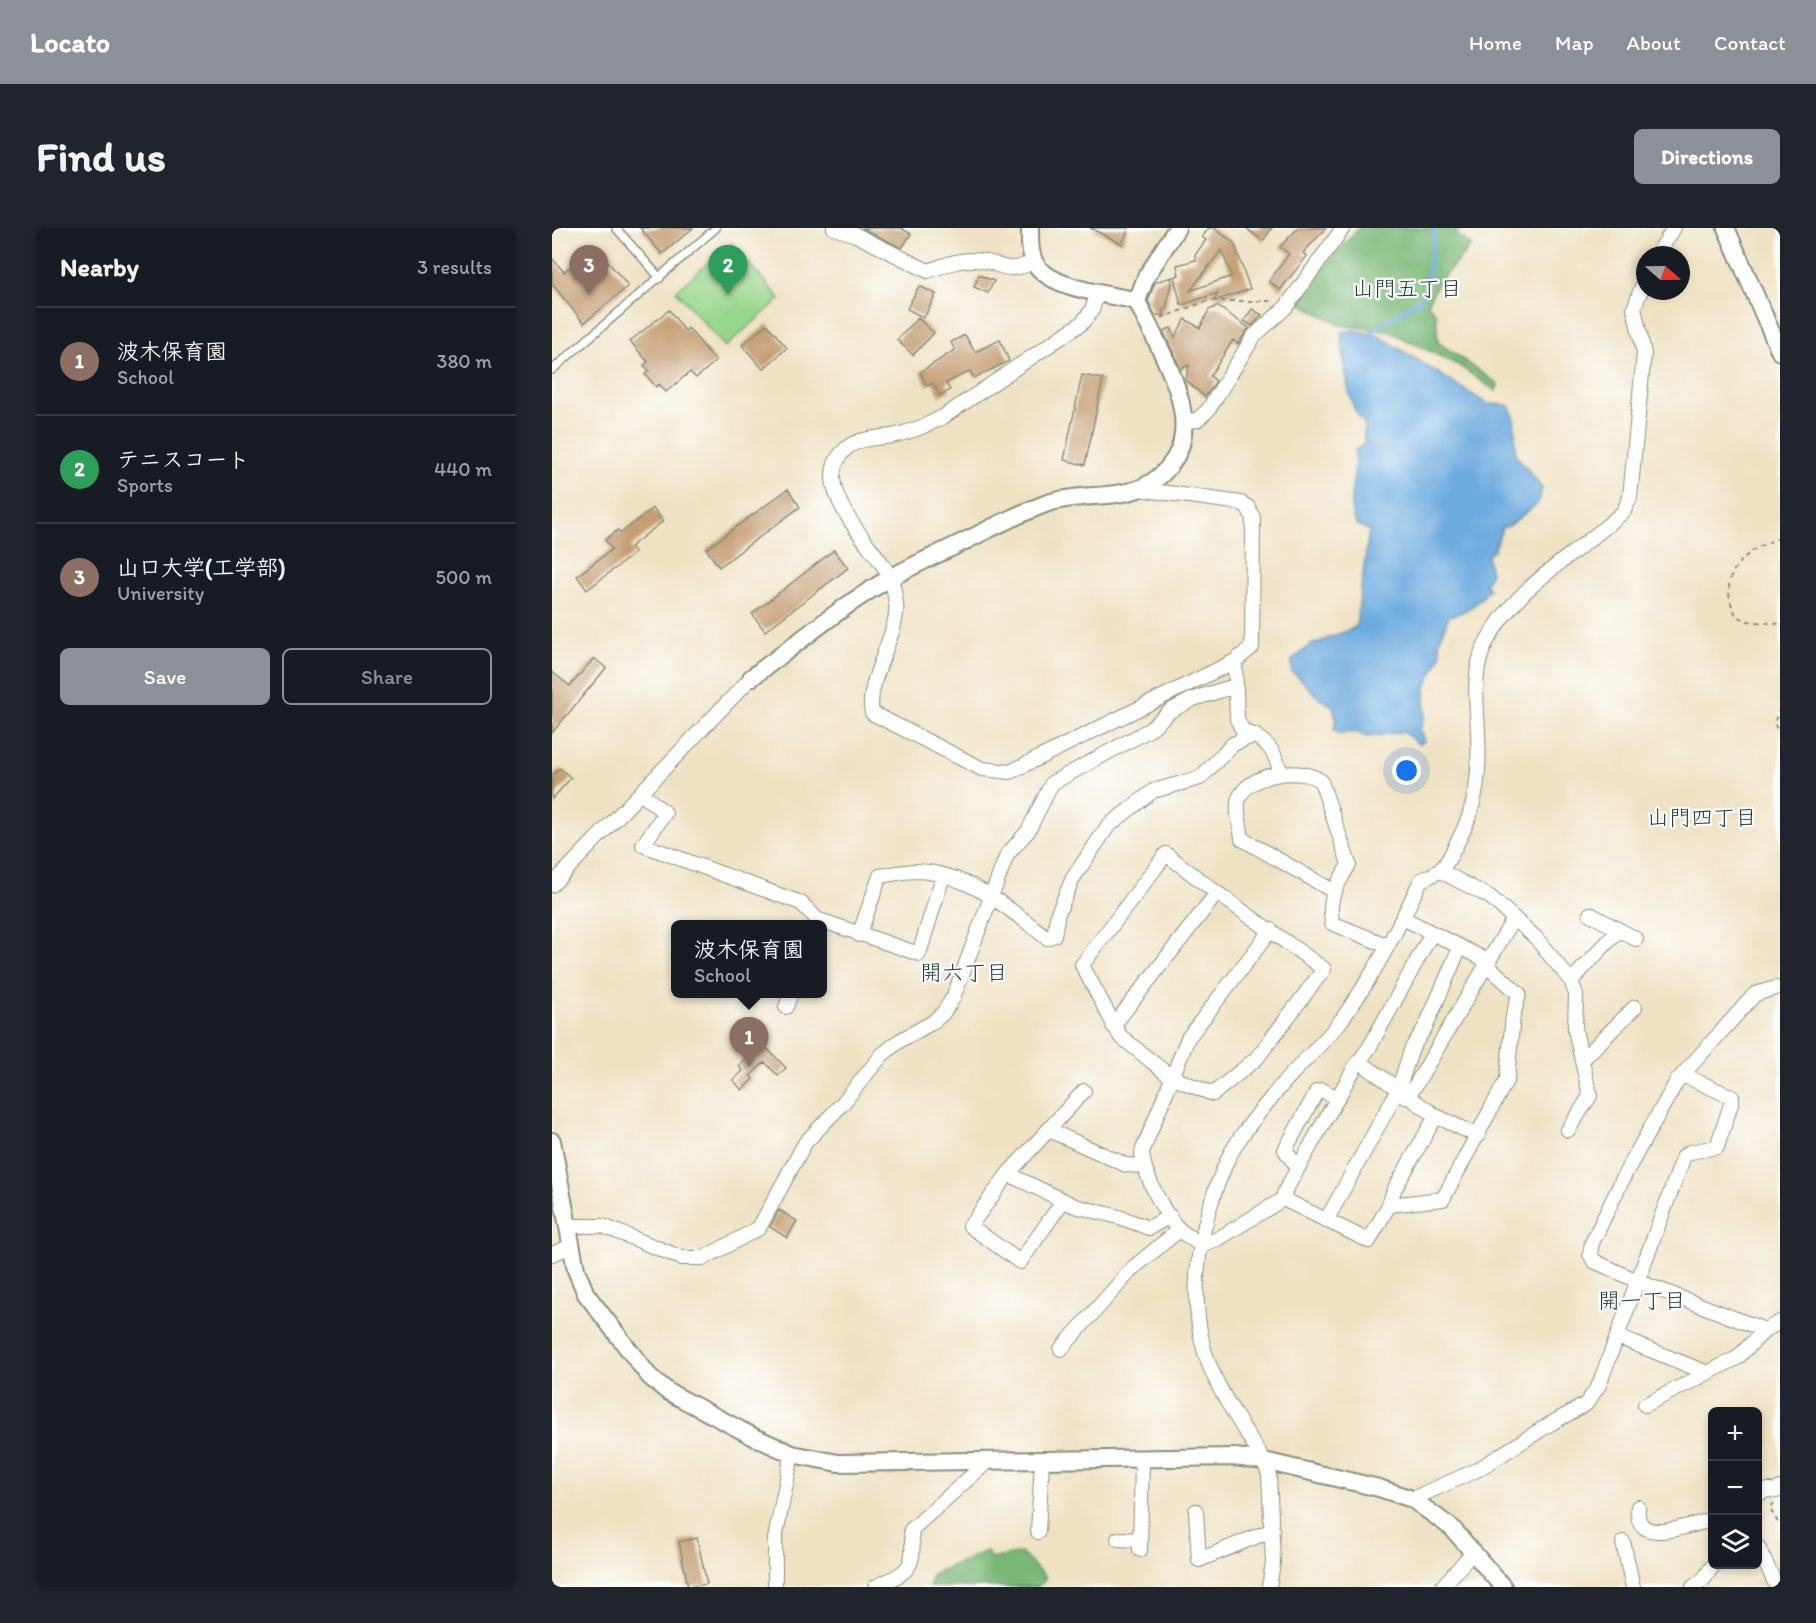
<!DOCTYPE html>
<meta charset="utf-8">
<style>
:root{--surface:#171b24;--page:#20242c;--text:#f1f3f6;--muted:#9ea1a6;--line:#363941;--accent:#8c9099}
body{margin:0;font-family:Itim,"Klee One",sans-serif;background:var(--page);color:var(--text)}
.controls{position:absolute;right:18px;bottom:18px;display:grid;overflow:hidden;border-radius:9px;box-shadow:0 3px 9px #0003}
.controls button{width:54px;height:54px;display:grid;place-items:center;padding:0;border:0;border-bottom:2px solid var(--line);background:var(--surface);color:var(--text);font:30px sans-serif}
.compass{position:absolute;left:1084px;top:18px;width:54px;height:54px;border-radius:50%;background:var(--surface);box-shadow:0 3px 9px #0003;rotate:110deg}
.you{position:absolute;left:855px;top:543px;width:21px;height:21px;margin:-15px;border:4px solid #fff;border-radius:50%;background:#1a73e8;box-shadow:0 0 0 9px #1a73e833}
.badge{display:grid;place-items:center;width:39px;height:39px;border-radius:50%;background:var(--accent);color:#fff;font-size:20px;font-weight:700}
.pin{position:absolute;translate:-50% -50px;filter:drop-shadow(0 2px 3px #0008)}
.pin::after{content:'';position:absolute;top:32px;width:21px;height:18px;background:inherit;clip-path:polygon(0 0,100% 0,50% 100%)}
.popup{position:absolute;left:119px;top:692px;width:156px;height:78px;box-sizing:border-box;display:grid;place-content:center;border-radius:9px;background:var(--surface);filter:drop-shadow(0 2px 4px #0005);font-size:20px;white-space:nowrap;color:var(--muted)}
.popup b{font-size:22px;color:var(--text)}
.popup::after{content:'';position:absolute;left:50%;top:100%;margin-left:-12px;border:12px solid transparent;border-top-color:var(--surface)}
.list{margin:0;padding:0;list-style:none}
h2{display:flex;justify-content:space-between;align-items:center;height:78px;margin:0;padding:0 24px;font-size:26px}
h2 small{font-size:20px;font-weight:400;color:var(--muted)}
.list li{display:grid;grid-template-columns:39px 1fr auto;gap:18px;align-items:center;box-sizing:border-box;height:108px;padding:0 24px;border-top:2px solid var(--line)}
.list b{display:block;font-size:22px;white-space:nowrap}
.list p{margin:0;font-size:20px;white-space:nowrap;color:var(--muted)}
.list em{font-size:20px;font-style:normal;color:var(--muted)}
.actions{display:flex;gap:12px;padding:18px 24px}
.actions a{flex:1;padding:14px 0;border:2px solid var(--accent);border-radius:9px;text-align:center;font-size:21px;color:var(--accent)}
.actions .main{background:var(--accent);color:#fff}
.icon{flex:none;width:33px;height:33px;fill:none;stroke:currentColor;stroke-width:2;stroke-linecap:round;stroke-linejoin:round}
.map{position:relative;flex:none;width:1228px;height:1359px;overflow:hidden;border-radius:9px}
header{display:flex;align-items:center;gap:36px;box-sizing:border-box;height:84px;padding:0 30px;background:var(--accent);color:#fff}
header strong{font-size:28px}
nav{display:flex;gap:33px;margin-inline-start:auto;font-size:21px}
.intro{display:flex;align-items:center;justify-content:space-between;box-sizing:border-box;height:144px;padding:0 36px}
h1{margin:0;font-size:42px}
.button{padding:15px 27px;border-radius:9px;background:var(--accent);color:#fff;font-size:21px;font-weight:700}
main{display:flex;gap:36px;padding:0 36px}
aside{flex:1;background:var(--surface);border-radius:9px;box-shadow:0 3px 9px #0003}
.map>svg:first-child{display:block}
.green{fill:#98d68b;stroke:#5c8a60;stroke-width:1.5}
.forest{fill:#7ab777;stroke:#4c7a56;stroke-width:1.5}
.water{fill:#6dabdf;stroke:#46748a;stroke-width:1.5}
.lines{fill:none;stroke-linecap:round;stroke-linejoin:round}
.stream{stroke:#6dabdf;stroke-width:4}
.building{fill:#c59e73;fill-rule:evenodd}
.service-casing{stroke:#87907c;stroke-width:10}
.minor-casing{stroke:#87907c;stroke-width:16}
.tertiary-casing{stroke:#87907c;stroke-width:20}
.path{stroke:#87907c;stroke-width:2;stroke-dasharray:4.5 4.5;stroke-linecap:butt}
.service{stroke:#fff;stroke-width:7}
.minor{stroke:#fff;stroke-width:14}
.tertiary{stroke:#fff;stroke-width:16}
.labels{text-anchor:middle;stroke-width:4.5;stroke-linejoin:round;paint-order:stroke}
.neighbourhood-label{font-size:22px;fill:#1f3d34;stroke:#fff}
</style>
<header>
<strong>Locato</strong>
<nav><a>Home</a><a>Map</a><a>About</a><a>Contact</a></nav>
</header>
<div class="intro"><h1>Find us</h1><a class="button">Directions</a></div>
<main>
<aside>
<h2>Nearby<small>3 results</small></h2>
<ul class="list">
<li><span class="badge" style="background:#8d6e63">1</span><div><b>波木保育園</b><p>School</p></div><em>380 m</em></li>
<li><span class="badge" style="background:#2e9e5b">2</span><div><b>テニスコート</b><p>Sports</p></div><em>440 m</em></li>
<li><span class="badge" style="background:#8d6e63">3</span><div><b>山口大学(工学部)</b><p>University</p></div><em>500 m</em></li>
</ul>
<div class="actions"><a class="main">Save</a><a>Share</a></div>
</aside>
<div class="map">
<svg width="1228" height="1359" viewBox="0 0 1228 1359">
<rect width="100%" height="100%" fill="#fff"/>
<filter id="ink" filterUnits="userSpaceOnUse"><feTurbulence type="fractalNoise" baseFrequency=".0167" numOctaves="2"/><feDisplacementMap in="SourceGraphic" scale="12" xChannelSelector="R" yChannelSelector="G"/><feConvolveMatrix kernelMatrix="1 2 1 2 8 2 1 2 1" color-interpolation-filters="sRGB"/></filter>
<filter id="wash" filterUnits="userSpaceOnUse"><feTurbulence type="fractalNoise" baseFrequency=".008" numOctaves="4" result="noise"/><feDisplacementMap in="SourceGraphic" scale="24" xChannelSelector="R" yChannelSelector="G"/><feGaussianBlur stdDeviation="1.35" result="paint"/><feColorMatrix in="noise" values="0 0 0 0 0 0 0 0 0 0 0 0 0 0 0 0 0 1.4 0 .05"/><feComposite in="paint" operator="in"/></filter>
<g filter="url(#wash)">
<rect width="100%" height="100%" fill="#efe2c4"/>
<path class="green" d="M179,15L228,71L173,119L124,63Z"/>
<path class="forest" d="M807,0H912L902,5L919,17C904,38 883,51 876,77L884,85L886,114L946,156L944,163L906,137L839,104L788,97L746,74L771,40Z
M435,1323L439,1331L469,1325L494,1350L486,1359H377L380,1346Z"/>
<path class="water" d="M802,102L827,108L935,176L956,177L962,188L964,228C975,238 980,249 990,260L985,276L955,299L951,298L942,322L935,328L939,345L933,356L937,361C926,376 915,384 897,388L887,413L889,427L873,461V488L868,502L872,513L867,516L851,504L815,509L804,504L788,506L782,502L784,491L781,478C765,472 755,455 740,444V432L757,418L804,399L817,302L805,297C791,275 806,247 803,222L812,216V194C794,182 792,126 789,104Z"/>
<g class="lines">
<path class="stream" d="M819,110L822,101L869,71L874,63L883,0"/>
</g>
<g id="blocks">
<path class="building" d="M88,0H141L110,26Z
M310,0H349L359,6L350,20Z
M538,0H577L570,16Z
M657,0H662L682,15L698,61L662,73L666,65L629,77L622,49L627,47L625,37L644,32L643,27L654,12L650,9ZM669,22L680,48L638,63L664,29Z
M694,0H720L711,13Z
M746,0H774L751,25L755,28L728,62L717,53L737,26L728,19Z
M43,18L76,58L32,95L0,56V30L12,44Z
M427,47L442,53L436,65L422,59Z
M620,49L614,81L610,82L613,87H603L596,73L603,54Z
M367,58L384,66L372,90L355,81Z
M665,78L697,100L686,116L681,112L658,148L664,153L653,169L634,152L637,137L629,141L611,103L619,100L623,109L633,91L648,100L657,82Z
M700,81L710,87L700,98L692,93Z
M117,82L133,103L136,100L164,133L144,150L138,144L114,164L107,156L104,159L93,146L97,143L92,137L96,134L78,113Z
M366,90L382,105L361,127L345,112Z
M215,96L235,120L211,141L190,117Z
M413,107L423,124L448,112L457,133L422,150L418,143L394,155L398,162L388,168L381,155L375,158L368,144L403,122L399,114Z
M530,147L551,151L533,237L512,232Z
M236,261L248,279L167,339L154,321Z
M101,280L111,293L78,319L83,325L35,362L25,348L60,321L53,312L66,302L69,305Z
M282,322L296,340L213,403L200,386Z
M42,430L54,440L0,505V444L18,458Z
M8,540L19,550L0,571V548Z
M210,815L234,840L226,848L213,834L198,848L201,851L190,862L181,852L191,843L187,838Z
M227,982L245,993L235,1010L218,999Z
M145,1310L155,1356L136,1359L127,1314Z"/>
</g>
</g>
<g filter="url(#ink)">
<use href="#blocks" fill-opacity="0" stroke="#87907c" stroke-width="1.5"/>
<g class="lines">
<g class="service-casing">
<path id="service" d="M64,0L108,50
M0,142L164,0"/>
</g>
<g class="minor-casing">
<path id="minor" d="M282,0L304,7L376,43C391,38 406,31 423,32C452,34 450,48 482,34
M1105,27L1122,0
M546,64L540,82L530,95L391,189C374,198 359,204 340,208C326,210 308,210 296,219C251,255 320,315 338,348C341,356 343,367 344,375C348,405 313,452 320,485L430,541L458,544L683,433L700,419L701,290L696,279L689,275L586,261
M632,193L645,192L656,182L702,108L734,79L791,0
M683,433L685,491L691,503C715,512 723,522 729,546
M90,566L113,585L91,617L249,675L265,691L367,726L391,648
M614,626L665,665L772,741L705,830L661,866L619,849L568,808L530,737Z
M890,644L938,669L983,709L1019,753L1024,766L1023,802L1038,868L1016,902
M0,657L199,450
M783,664L690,611C689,600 683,581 687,570C697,545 750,538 769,553L797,636C784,661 776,666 780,695L836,718
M1038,686L1084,711
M851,690L936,733
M307,707L328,648C340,646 353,643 365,643C416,645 458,681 495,710L502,707L506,685L521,650L556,598L601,563L648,550L681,516L703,507
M1019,753L1066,703
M234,779L239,766
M561,798L665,665
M1031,831L1083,779
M808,834L884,888L926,908
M854,869L863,858L962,690
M497,902L574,937L590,938
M746,940L733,922L765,863L770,862L785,870
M456,946L523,978L567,989L597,1000L618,988
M731,971L817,1013L837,977L891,971L955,851L961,788L967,766L934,736
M511,973L468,1034L418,998L456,946L532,863
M837,977L842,962L884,888
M775,991L846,862L860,820L874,798L908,719
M16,998H51L130,1030H152L207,1000L253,915L290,876L330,827L347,813L381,794L391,785L401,770L455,627L476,603L500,555L597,502L618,483L641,471L683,458
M648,1017L666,1011L731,971L733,963L803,839L817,820L880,705
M648,1017C642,1012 635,1008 629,1003C613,990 591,944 590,924L636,810L719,702
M0,1026L20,1018
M1213,1102L1085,1053L1042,1033L1038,1026L1040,1015L1075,942L1125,853L1203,766L1224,760
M1066,1109L1153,1144
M509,1121L581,1040L627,1002
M1093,1177L1185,1130L1213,1102L1228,1094
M1206,1266L1216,1262L1225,1263L1228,1260
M860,1271L925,1242L998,1196L1034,1176L1047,1157L1132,928L1138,924L1165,919L1180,873V869L1131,847
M1086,1279C1081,1322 1141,1295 1160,1292
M644,1283L647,1332L720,1302
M486,1304L490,1233
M566,1311L589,1312
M1071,1314L1081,1359
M1206,1319L1225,1359
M588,1322L590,1231
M223,1359V1311L240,1226
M323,1359C357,1343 364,1342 359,1302L435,1234
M717,1359L721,1335L717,1247L712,1233C691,1198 663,1161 652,1121C635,1060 649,992 674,935C685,910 706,886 724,864C745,837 773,816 793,787C823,745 847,699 869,652C894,642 893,638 905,615C925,579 928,546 926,505C925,475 920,447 932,419C961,358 1025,327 1072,283L1078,269L1092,125L1082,80L1093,51
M890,1359L922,1323
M1141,1359L1151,1352L1162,1336"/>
</g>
<g class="tertiary-casing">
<path id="tertiary" d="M478,0C478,11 477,22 482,33C495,61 557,66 585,73
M1174,0L1228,124
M199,450C245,416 290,377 340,349C365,335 391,324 417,311C443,298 468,285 496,275C542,260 591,281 623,230C651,185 603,115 585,73L594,49L625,0
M0,913L24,1042L34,1066L97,1148L115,1163L202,1209L240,1226L286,1235L683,1229L712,1233L827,1260L860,1271L900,1300L951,1359"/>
</g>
<path class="path" d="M609,90L655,73H720
M1228,310C1192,322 1163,347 1184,387L1194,393L1228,396
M1228,480L1222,495L1228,507
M1222,1275L1218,1281L1228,1298"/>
<use href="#service" class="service"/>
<use href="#minor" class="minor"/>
<use href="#tertiary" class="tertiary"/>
</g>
</g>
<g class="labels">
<g class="neighbourhood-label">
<text x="855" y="68">山門五丁目</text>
<text x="1150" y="597">山門四丁目</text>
<text x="412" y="752">開六丁目</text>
<text x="1090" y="1080">開一丁目</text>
</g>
</g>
</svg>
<div class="controls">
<button>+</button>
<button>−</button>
<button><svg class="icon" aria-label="layers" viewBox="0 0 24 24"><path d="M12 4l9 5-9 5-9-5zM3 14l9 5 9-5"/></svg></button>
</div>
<svg class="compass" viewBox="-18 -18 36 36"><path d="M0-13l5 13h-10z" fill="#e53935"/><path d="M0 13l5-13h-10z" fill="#9ea1a6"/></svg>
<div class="you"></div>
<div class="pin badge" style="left:197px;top:839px;background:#8d6e63">1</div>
<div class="popup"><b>波木保育園</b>School</div>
<div class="pin badge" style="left:176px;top:67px;background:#2e9e5b">2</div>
<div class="pin badge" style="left:37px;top:67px;background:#8d6e63">3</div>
</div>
</main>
